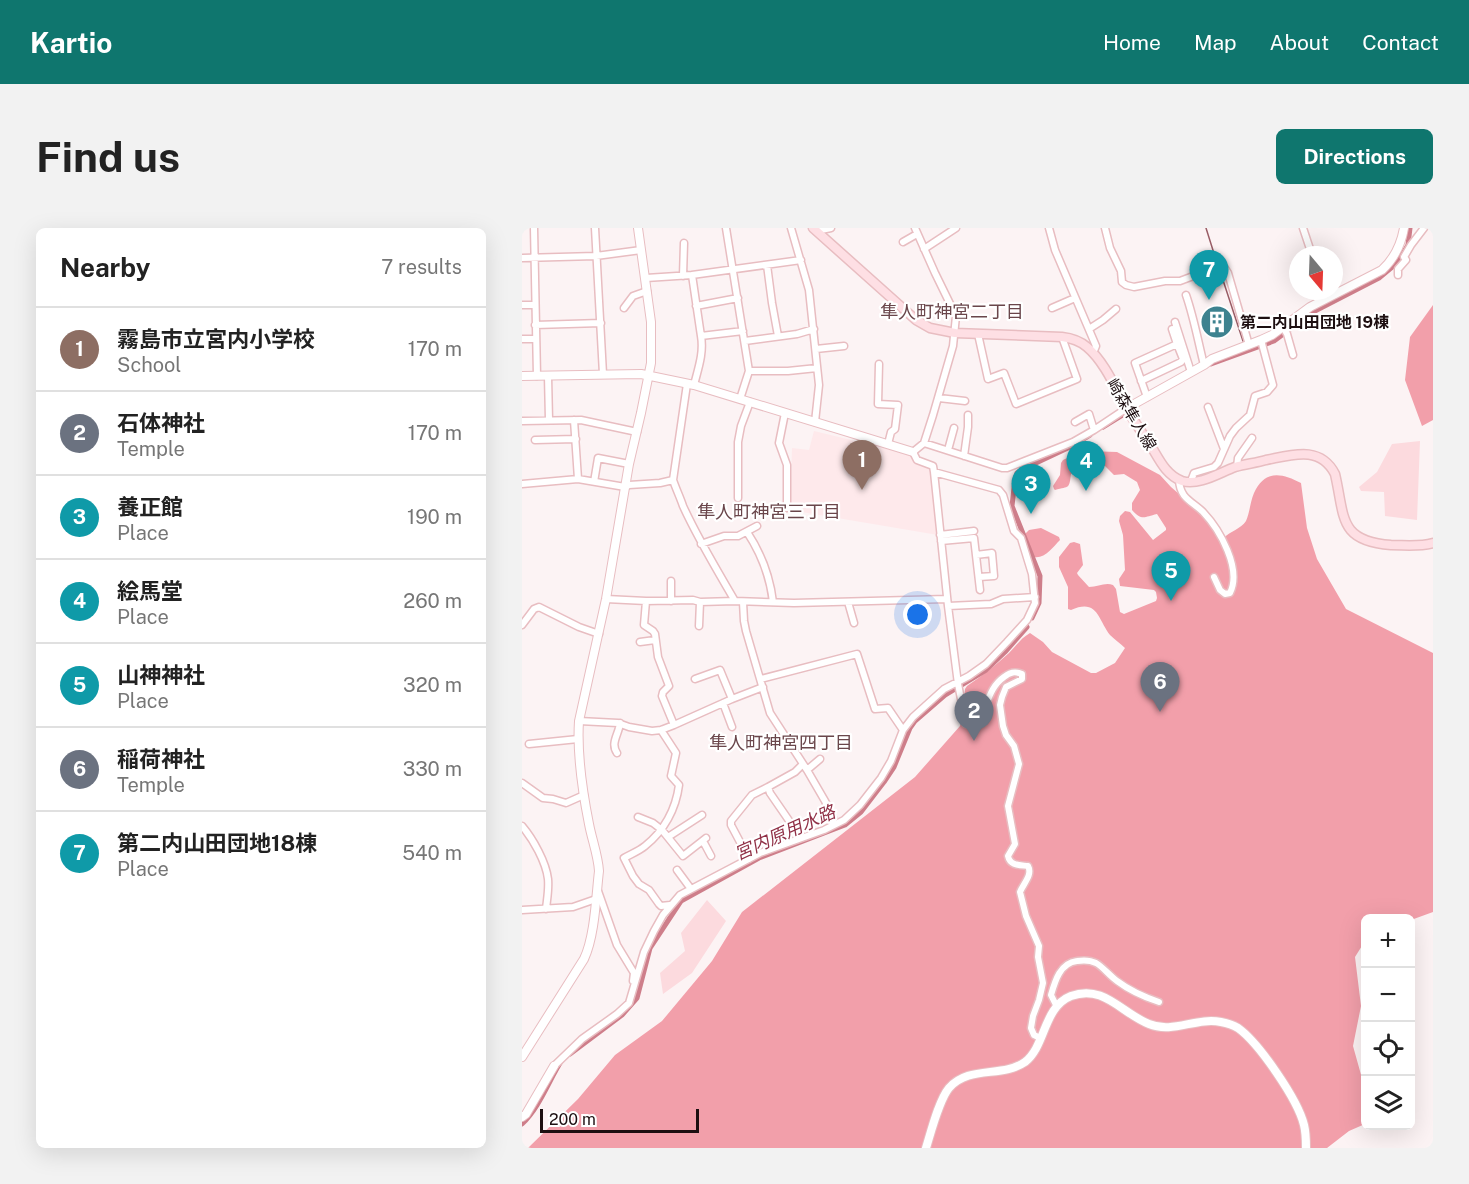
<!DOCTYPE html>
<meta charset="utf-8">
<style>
:root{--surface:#fff;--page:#f2f2f2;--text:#222;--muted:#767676;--line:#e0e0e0;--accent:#0f766e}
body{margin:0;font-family:"Public Sans","Noto Sans JP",sans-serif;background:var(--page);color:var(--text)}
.controls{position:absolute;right:18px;bottom:18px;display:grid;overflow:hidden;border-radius:9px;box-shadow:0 6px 24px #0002}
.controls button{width:54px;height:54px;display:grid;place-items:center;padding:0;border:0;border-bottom:2px solid var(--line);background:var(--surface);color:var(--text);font:30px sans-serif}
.compass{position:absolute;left:767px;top:18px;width:54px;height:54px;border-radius:50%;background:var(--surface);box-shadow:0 6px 24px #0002;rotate:161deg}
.scale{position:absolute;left:18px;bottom:15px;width:159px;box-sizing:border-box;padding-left:6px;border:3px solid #1d0f11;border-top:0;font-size:16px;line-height:21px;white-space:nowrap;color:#1d0f11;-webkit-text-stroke:4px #fff;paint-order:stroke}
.you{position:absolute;left:396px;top:387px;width:21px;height:21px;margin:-15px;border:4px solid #fff;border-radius:50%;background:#1a73e8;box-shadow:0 0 0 9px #1a73e833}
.badge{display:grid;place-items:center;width:39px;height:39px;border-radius:50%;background:var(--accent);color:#fff;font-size:20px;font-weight:700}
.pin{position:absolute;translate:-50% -50px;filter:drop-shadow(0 2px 3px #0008)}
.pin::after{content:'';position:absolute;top:32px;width:21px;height:18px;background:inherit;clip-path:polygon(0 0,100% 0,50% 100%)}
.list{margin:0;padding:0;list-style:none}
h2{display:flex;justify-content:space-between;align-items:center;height:78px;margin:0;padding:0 24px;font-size:26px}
h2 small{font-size:20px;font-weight:400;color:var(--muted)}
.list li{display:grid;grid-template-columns:39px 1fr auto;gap:18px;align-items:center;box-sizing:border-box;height:84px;padding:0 24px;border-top:2px solid var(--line)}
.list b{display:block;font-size:22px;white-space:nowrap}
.list p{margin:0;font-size:20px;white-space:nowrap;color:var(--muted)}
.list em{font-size:20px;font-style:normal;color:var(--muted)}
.icon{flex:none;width:33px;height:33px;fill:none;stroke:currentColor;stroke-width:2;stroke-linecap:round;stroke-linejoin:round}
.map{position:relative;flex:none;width:911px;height:920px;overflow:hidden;border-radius:9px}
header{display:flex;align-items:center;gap:36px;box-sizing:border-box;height:84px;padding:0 30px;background:var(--accent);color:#fff}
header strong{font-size:28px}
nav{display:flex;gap:33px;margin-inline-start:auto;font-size:21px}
.intro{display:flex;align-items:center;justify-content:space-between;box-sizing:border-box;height:144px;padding:0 36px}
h1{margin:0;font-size:42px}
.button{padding:15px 27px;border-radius:9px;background:var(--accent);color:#fff;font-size:21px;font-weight:700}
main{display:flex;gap:36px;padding:0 36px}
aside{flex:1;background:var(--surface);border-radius:9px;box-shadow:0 6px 24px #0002}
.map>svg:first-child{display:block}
.built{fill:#fee9eb}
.green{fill:#fcdade}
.forest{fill:#f29faa}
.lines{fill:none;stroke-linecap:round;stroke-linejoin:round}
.stream{stroke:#995d66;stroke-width:1.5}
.canal{stroke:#ce7e8a;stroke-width:5}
.minor-casing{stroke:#e8bdc1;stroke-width:9}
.tertiary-casing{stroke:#e8bdc1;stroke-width:10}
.secondary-casing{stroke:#e8bdc1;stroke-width:11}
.minor{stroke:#fff;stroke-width:6}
.tertiary{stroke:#fff;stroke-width:8}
.secondary{stroke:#fedfe4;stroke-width:8}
.labels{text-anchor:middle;stroke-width:4.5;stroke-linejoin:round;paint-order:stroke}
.poi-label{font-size:16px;font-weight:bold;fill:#1d0f11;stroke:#fff;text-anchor:start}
.street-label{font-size:16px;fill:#1d0f11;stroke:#fff}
.neighbourhood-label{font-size:18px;fill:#6a464b;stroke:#fff}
.water-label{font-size:18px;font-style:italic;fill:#903046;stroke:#fff}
</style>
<header>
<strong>Kartio</strong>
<nav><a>Home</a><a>Map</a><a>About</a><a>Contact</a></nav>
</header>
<div class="intro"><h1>Find us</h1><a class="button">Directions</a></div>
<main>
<aside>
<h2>Nearby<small>7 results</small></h2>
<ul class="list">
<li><span class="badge" style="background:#8d6e63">1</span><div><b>霧島市立宮内小学校</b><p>School</p></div><em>170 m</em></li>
<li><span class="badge" style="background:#6b7280">2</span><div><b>石体神社</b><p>Temple</p></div><em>170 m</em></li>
<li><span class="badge" style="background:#0f9aa8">3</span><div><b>養正館</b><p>Place</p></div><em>190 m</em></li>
<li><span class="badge" style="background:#0f9aa8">4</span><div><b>絵馬堂</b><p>Place</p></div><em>260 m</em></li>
<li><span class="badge" style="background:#0f9aa8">5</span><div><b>山神神社</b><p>Place</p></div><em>320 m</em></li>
<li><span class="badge" style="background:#6b7280">6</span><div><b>稲荷神社</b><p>Temple</p></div><em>330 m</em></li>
<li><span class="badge" style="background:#0f9aa8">7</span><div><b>第二内山田団地18棟</b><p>Place</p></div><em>540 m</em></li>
</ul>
</aside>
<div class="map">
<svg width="911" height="920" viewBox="0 0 911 920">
<rect width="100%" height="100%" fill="#fcf3f4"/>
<path class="built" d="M292,203L391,227L392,233L409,242L416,307L268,282L270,220L287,222Z"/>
<path class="green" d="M898,213L895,292L863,288L862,264L839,263L837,259L855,244L870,216Z
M185,672L204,693L170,745L141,766L138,745L163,723L159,705Z"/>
<path class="forest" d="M911,77V192L900,198L883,152L888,109Z
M565,223L595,224L638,247L649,259L680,286L702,310C708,303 719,301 724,293C728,284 728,274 732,265C743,241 760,245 779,255L785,300L795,331L824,381L911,425V684L889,692L888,690H844L843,713L833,729L839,778L831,818L843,861V896L827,903L805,920H6L56,871L93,827L140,793L190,733L220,684L393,549L438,498L440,492L443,461L445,458C460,448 474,437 487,425C494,418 499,410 508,405L521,414L530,424L569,445H574L593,435L603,420C598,415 592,411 588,407C576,392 576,370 549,382L546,381V359L537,339V329L548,315L552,314L558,316L561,337L555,345L556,347L567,359C576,359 583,354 591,357L594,361L598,384L602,386L634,373L635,370L634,364L632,362L598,358L597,351L603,342L601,307L597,293L598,288L603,283L608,284L631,312L644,302V300L635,286C622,289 620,293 610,282V275L618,262L615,254L602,246L592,247L583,238C570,238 560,241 549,246C547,261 548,258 533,262L532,261L531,258L538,247L539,235L541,232L555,225Z
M519,300L537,309L538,312C531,319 523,331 512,329L503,306L507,302Z"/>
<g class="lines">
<path class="stream" d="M684,0L695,35
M697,40L721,113
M724,123V124"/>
<path class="canal" d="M689,136L752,113L791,84L857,50L875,35L886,17L888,0
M581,199L602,186
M510,390L517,375L518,348L490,278L493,251L495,245L499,242L548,219L568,207
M48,826L100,787L115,770L128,720L159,673L237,630L323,597L339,584L362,554L372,539L388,500L393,493L423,467L464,442L483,424L505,399
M0,896C18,879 27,852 40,832"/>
<g class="minor-casing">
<path id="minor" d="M12,0L15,148
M73,0L81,146
M204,0L227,143L218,171
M269,0L287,62L297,157L293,194
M393,0L413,45L434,88L431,118L411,187L402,215L391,224L395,232L411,238L412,244L426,378L436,456L444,496C450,494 458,492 461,487C463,484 463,480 464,477C468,466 472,456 482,449C488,444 493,443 500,446V451L484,459L480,469L478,477L481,498L484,507L492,518L497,536L486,578L493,616L486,628C488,638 498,637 506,638C511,647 501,656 498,664L504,688L517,718L516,729L521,755L517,772L511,788L509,800L512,807L518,810
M527,0L533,22L574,118L571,125
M583,0L588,20L599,43L600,54L604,57L612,59L643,53H658L674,47L694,38L702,39L706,45L727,117
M781,0L790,27
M294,3L309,0
M381,14L395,6
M402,21L434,0
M0,30L74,28L119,22
M245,37L250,75L256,108
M170,47L179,108L221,103
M876,47V41L884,32L882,29L889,17L902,0
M161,48L162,15
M124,50L170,47L279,32
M664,67C672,90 676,113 682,137
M0,77H13
M174,78L216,70
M102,80L111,68L125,63
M530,80L553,70
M653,94L669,144
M13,97L79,95
M761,99L765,106L771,127
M567,101L581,92L594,81
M650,101L655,116
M456,106L466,151L482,145L494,176L555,151L540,109
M0,111H14
M223,113L275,106L292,101
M294,121L322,118
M357,136L356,176L376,177L373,201L369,204L366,216
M227,143H266L295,140
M26,148L27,192
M619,153L659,134L661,131L655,116L613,135L625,169
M165,156L151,252C154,261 158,269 161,278C176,311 195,342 213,373
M172,157C176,141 182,125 179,108
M417,170L443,173
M686,179L702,221
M263,185L257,215L265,237V280
M52,192L56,251
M0,193L59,192L115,204
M553,194L567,186L572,202
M13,212L54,211
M402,215L480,240H485L551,214L572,202L605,180
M426,222L432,200
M442,228L446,199V187
M715,239L716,230L730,210
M657,252C658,271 670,273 681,284C698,302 720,341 708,365L703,366L698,362L692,349
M669,253L672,245L692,239L696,235L708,208L714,200L728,187L733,168L745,164L751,157L739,112
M72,254L76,230L107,236
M0,256L56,251L103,259L107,257L138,255L151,252
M216,270V214L219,198L228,174
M225,304C239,325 248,349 251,374
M418,307L452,303
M419,313L452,310L458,362
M179,316L202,308H216L235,298
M454,327L470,325L472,348L457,349
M84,371L124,373L171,372L178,374L213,373L272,375L425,371
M149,373V353
M221,374L222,393L224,403L248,485L285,542L303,573L311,590L310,598
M326,374L332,395
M426,378L469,376L481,371L513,369
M0,397L12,381L17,379L57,399L77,406
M177,398L178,374
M118,414L133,412
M173,451L198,442L210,471
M239,451L335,426L353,481L366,480L381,502
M201,475L210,499
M57,493L96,495L107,499L130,503L139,502L152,497L140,468L141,464L147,458L136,429L133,406L131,403L122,397L124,373
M152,497L210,471L241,459
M139,502L154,525L149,548L157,557C154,581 142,603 123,618C117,623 109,626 102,630L111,648L117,656L127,662L137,676L139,678L148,677
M7,516L56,511
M95,525C88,515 97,506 98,495
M285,542L298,531
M0,555L21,570L31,571L44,575L62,567
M116,589L131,595L140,602L161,628L184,610
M0,598C11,611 24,634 26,651C27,661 25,671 24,681
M146,609L180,587
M279,610L248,565L246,559L273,544L280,537
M181,613L189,628
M227,631L209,597V593L230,567L246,559
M155,642L169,661
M76,663L95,717L112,745L111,753
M0,682L51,679L74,671
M535,779L529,767C533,753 538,735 555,733C561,732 568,732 574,735C581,739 588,748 595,753C607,762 622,769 637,774
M32,838L60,811L95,786L107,775L122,724L132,703L141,687L158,667L238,625L302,602L322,592L338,577L359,550L369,533L381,502L391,489L422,461L447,448L464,436L485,414L505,392L513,375L510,346L499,310L492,303L481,267L477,262L412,244"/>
</g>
<g class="tertiary-casing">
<path id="tertiary" d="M0,148L119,146L172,157L391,224
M605,180L682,137L690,131L739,112L750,107L788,79L860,42C873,30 879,17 882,0
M0,829L62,731C73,708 74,668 77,643C76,627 70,612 67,596C61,566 55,524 57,493L84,371L107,236L119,185L129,135V94L116,0
M0,889L4,886L32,838
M404,920C409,904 417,872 427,860C447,837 480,850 503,834C524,818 521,779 549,768C582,756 599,785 627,796C651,806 674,789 699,794C704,795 711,797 716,800C737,815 776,872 782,897C784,905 784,913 784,920"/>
</g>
<g class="secondary-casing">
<path id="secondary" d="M291,0L394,92L408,100L433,105L540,109C549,110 558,113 565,119C582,133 594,161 605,181C613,195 623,209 632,223C639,235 646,248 660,253C677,258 697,245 713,239C723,236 734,235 744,232C770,227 798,217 813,246C823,289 816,313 869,317C883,317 897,319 911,315"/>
</g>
<use href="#minor" class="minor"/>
<use href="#tertiary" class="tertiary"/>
<use href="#secondary" class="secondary"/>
</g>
<defs>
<g id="building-disc" transform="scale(1.725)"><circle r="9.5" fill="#3d828f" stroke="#fff"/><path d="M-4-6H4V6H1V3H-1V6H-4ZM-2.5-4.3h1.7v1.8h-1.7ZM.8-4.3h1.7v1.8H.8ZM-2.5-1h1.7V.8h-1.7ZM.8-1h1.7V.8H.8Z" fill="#fff"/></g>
</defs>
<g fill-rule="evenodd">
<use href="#building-disc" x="695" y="94"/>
</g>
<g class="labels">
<g class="poi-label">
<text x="718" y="100">第二内山田団地 19棟</text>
</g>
<g class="street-label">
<text transform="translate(610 186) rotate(59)" y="6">崎森隼人線</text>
</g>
<g class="neighbourhood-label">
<text x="430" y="90">隼人町神宮二丁目</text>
<text x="247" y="290">隼人町神宮三丁目</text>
<text x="259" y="521">隼人町神宮四丁目</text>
</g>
<g class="water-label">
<text transform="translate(263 605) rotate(-24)" y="6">宮内原用水路</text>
</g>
</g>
</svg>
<div class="controls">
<button>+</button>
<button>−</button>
<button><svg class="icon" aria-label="locate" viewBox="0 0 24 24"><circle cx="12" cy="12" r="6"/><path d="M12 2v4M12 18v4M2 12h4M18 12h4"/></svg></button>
<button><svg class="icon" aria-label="layers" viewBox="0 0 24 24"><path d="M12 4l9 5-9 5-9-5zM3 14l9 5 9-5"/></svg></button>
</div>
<svg class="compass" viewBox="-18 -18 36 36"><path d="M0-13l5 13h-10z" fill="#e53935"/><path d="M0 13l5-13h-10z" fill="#767676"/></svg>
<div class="scale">200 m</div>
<div class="you"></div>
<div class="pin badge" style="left:340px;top:262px;background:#8d6e63">1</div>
<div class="pin badge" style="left:452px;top:513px;background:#6b7280">2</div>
<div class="pin badge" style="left:509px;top:286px;background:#0f9aa8">3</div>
<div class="pin badge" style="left:564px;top:263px;background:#0f9aa8">4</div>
<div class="pin badge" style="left:649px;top:373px;background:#0f9aa8">5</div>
<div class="pin badge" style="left:638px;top:484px;background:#6b7280">6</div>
<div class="pin badge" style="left:687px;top:72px;background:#0f9aa8">7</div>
</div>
</main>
